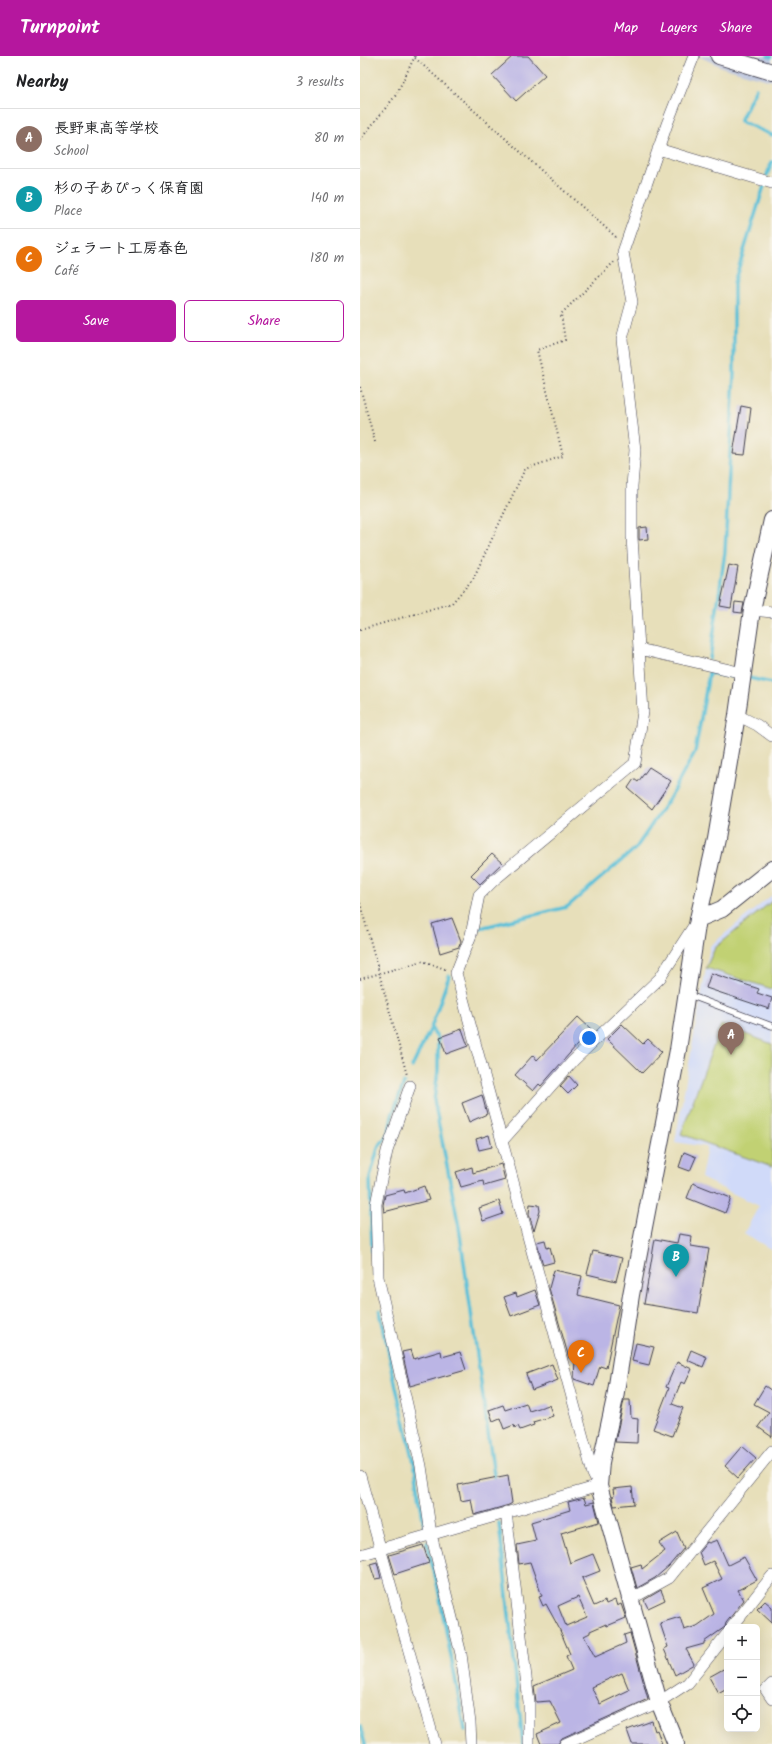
<!DOCTYPE html>
<meta charset="utf-8">
<style>
:root{--surface:#fff;--page:#f6f6f6;--text:#202124;--muted:#757577;--line:#e0e0e0;--accent:#b5179e}
body{margin:0;font-family:Kalam,"Klee One",sans-serif;background:var(--page);color:var(--text)}
.controls{position:absolute;right:12px;bottom:12px;display:grid;overflow:hidden;border-radius:6px;box-shadow:0 4px 16px #0002}
.controls button{width:36px;height:36px;display:grid;place-items:center;padding:0;border:0;border-bottom:1px solid var(--line);background:var(--surface);color:var(--text);font:20px sans-serif}
.you{position:absolute;left:229px;top:982px;width:14px;height:14px;margin:-10px;border:3px solid #fff;border-radius:50%;background:#1a73e8;box-shadow:0 0 0 6px #1a73e833}
.badge{display:grid;place-items:center;width:26px;height:26px;border-radius:50%;background:var(--accent);color:#fff;font-size:13px;font-weight:700}
.pin{position:absolute;translate:-50% -33px;filter:drop-shadow(0 1px 2px #0008)}
.pin::after{content:'';position:absolute;top:21px;width:14px;height:12px;background:inherit;clip-path:polygon(0 0,100% 0,50% 100%)}
.list{margin:0;padding:0;list-style:none}
h2{display:flex;justify-content:space-between;align-items:center;height:52px;margin:0;padding:0 16px;font-size:17px}
h2 small{font-size:13px;font-weight:400;color:var(--muted)}
.list li{display:grid;grid-template-columns:26px 1fr auto;gap:12px;align-items:center;box-sizing:border-box;height:60px;padding:0 16px;border-top:1px solid var(--line)}
.list b{display:block;font-size:15px;white-space:nowrap}
.list p{margin:0;font-size:13px;white-space:nowrap;color:var(--muted)}
.list em{font-size:13px;font-style:normal;color:var(--muted)}
.actions{display:flex;gap:8px;padding:12px 16px}
.actions a{flex:1;padding:9px 0;border:1px solid var(--accent);border-radius:6px;text-align:center;font-size:14px;color:var(--accent)}
.actions .main{background:var(--accent);color:#fff}
.icon{flex:none;width:22px;height:22px;fill:none;stroke:currentColor;stroke-width:2;stroke-linecap:round;stroke-linejoin:round}
.map{position:relative;flex:none;width:412px;height:1688px;overflow:hidden}
header{display:flex;align-items:center;gap:24px;box-sizing:border-box;height:56px;padding:0 20px;background:var(--accent);color:#fff}
header strong{font-size:19px}
nav{display:flex;gap:22px;margin-inline-start:auto;font-size:14px}
main{display:flex}
aside{flex:1;background:var(--surface)}
.map>svg:first-child{display:block}
.built{fill:#d0daf9}
.industrial{fill:#bac4de}
.green{fill:#c1d173;stroke:#727a57}
.lines{fill:none;stroke-linecap:round;stroke-linejoin:round}
.stream{stroke:#5ac0d8;stroke-width:3.5}
.building{fill:#bbb5e5;fill-rule:evenodd}
.lane-casing{stroke:#403e4e;stroke-width:7}
.street-casing{stroke:#403e4e;stroke-width:12}
.secondary-casing{stroke:#403e4e;stroke-width:18}
.path{stroke:#403e4e;stroke-width:2;stroke-dasharray:1 3;stroke-linecap:butt}
.lane{stroke:#fff;stroke-width:5.5}
.street{stroke:#fff;stroke-width:11}
.secondary{stroke:#fff;stroke-width:16}
</style>
<header>
<strong>Turnpoint</strong>
<nav><a>Map</a><a>Layers</a><a>Share</a></nav>
</header>
<main>
<aside>
<h2>Nearby<small>3 results</small></h2>
<ul class="list">
<li><span class="badge" style="background:#8d6e63">A</span><div><b>長野東高等学校</b><p>School</p></div><em>80 m</em></li>
<li><span class="badge" style="background:#0f9aa8">B</span><div><b>杉の子あぴっく保育園</b><p>Place</p></div><em>140 m</em></li>
<li><span class="badge" style="background:#e8710a">C</span><div><b>ジェラート工房春色</b><p>Café</p></div><em>180 m</em></li>
</ul>
<div class="actions"><a class="main">Save</a><a>Share</a></div>
</aside>
<div class="map">
<svg width="412" height="1688" viewBox="0 0 412 1688">
<rect width="100%" height="100%" fill="#f7f3e8"/>
<filter id="ink" filterUnits="userSpaceOnUse"><feTurbulence type="fractalNoise" baseFrequency=".025" numOctaves="2"/><feDisplacementMap in="SourceGraphic" scale="8" xChannelSelector="R" yChannelSelector="G"/><feConvolveMatrix kernelMatrix="1 2 1 2 8 2 1 2 1" color-interpolation-filters="sRGB"/></filter>
<filter id="wash" filterUnits="userSpaceOnUse"><feTurbulence type="fractalNoise" baseFrequency=".012" numOctaves="4" result="noise"/><feDisplacementMap in="SourceGraphic" scale="16" xChannelSelector="R" yChannelSelector="G"/><feGaussianBlur stdDeviation="0.9" result="paint"/><feColorMatrix in="noise" values="0 0 0 0 0 0 0 0 0 0 0 0 0 0 0 0 0 1.4 0 .05"/><feComposite in="paint" operator="in"/></filter>
<g filter="url(#wash)">
<rect width="100%" height="100%" fill="#e7dfba"/>
<path class="built" d="M412,839V1194L384,1177L399,1150L341,1122L347,1091L315,1086L350,890Z"/>
<path class="industrial" d="M338,0H412V25L364,12Z"/>
<path class="green" d="M412,845V933L346,912L355,892Z
M361,969L412,988V1111L321,1078Z"/>
<g class="lines">
<path class="stream" d="M408,0L411,1
M396,32L380,65L412,79
M407,119L412,106
M350,603L365,496L374,317V227L404,130
M389,622L412,627
M120,872L207,851L276,792L309,743L335,696L349,617L372,620
M71,972L78,983V1015L74,1044L99,1171L135,1426
M52,1011L71,972L89,920
M12,1195L10,1121L18,1092L29,1076L32,1059L44,1027
M20,1255L35,1327L54,1406L65,1475
M139,1467L163,1688
M67,1487L77,1527L105,1674
M0,1670L5,1688"/>
</g>
<g id="blocks">
<path class="building" d="M153,0H168L185,19L156,45L132,19Z
M381,350L391,352L385,399L373,398Z
M287,471L288,483L279,484V472Z
M369,509L378,511L371,552L360,550Z
M375,546L384,547L382,557L374,556Z
M289,711L311,725L292,753L268,732L274,723L278,726Z
M132,798L142,807L120,828L111,819Z
M92,862L101,885L99,891L80,897L72,868Z
M351,917L399,933L397,937L412,942L409,953L346,932Z
M218,961L231,973L181,1030L179,1028L173,1035L155,1019L173,999L177,1004Z
M262,968L283,988L288,983L302,996L282,1017L247,983Z
M102,973L108,990L86,998L80,981Z
M209,1020L217,1029L208,1038L200,1030Z
M122,1039L127,1058L109,1066L102,1047Z
M129,1079L132,1091L119,1094L116,1083Z
M324,1096L336,1101L330,1115L319,1111Z
M141,1108L145,1124L124,1130L123,1125L101,1131L96,1116L112,1111L113,1117Z
M333,1127L371,1142L365,1157L327,1142Z
M64,1130L69,1144L24,1156L23,1149L25,1139L44,1134L45,1137Z
M139,1145L143,1158L123,1165L119,1152Z
M170,1148L179,1149L180,1155L174,1175L169,1158Z
M319,1178L332,1180L331,1190L349,1193L338,1257L284,1248L295,1183L317,1187Z
M185,1184L187,1192L190,1191L194,1206L183,1209L177,1186Z
M233,1195L262,1202L256,1225L227,1218Z
M194,1214L222,1220L218,1239L259,1249L246,1312L240,1310L234,1330L214,1323L215,1304L209,1302L189,1232Z
M175,1234L180,1249L151,1260L144,1241L156,1237L157,1241Z
M276,1287L294,1291L289,1309L272,1305Z
M51,1294L54,1303L81,1295L82,1301L100,1296L106,1314L50,1330L42,1296Z
M331,1294L347,1301L343,1311L327,1304Z
M317,1306L332,1313L325,1328L321,1326L312,1348L323,1352L312,1380L293,1373L309,1332L306,1331Z
M192,1308L198,1324L172,1334L166,1318Z
M405,1330L412,1335V1381L398,1371L409,1356L394,1348Z
M264,1344H270L271,1362L278,1363L277,1387L255,1386Z
M166,1347L169,1355L189,1349L193,1360L173,1366L174,1369L160,1374L158,1370L155,1372L154,1369L144,1373L140,1362L133,1365L129,1354L143,1349L145,1354Z
M382,1390L396,1402L378,1422L365,1410Z
M148,1419L152,1447L149,1449L114,1459L111,1443L101,1445L98,1429Z
M272,1431L274,1448L254,1450L252,1441L254,1440L253,1433Z
M224,1442L226,1448L234,1446L239,1466L201,1477L210,1507L233,1498L240,1515L222,1522L234,1550L245,1545L246,1548L255,1544L257,1550L261,1548L266,1562L247,1570L246,1568L230,1575V1577L224,1580L235,1601L266,1587L264,1579L270,1577L288,1643L202,1682L198,1688H181L177,1678L201,1667L190,1645L176,1646L174,1630L212,1614L206,1600L210,1598L199,1572L186,1548L183,1550L179,1541L182,1540L170,1506L159,1508L157,1489L176,1485L171,1466L210,1454L208,1446ZM218,1541L227,1561L206,1570L198,1550ZM262,1617L269,1634L240,1648L231,1631Z
M317,1476L324,1492L309,1510L295,1522L277,1532L271,1511L281,1508L282,1513L305,1495L299,1487Z
M357,1484L368,1509L384,1501L397,1524L378,1534L384,1544L366,1567L365,1571L344,1586V1588L326,1593L334,1608L315,1619L304,1593L308,1591L300,1567L320,1561L324,1574L337,1570L354,1558L343,1532L362,1523L353,1505L344,1509L339,1496L347,1486L349,1487Z
M63,1489L69,1507L35,1518L29,1499Z
M17,1506L21,1522L15,1523L10,1508Z
M301,1534L305,1544L288,1552L284,1544Z
M405,1545L412,1551V1567L397,1553Z
M367,1611V1632L358,1637L349,1621Z
M292,1665L295,1675L297,1674L302,1688H272L267,1674Z"/>
</g>
</g>
<g filter="url(#ink)">
<use href="#blocks" fill-opacity="0" stroke="#403e4e" stroke-width="1"/>
<g class="lines">
<g class="lane-casing">
<path id="lane" d="M329,939L412,970"/>
</g>
<g class="street-casing">
<path id="street" d="M298,93L412,127
M392,554L412,556
M279,593L383,617
M377,659L397,669L412,680
M50,1030L27,1095L16,1148L18,1221L61,1410L71,1478L101,1598L110,1667L111,1688
M142,1085L213,1005L300,922L335,868
M0,1420L75,1688
M146,1456L169,1646V1688
M0,1499L239,1430L233,1418L96,917L111,879L119,839L133,825L275,707L283,656L272,481V430L275,394L262,283L272,246L263,196L307,68L334,0
M271,1543L309,1522L412,1395
M372,1571L412,1520
M412,1628L406,1634L412,1643
M205,1688L299,1646L328,1627L367,1578"/>
</g>
<g class="secondary-casing">
<path id="secondary" d="M359,0L412,16
M338,863L362,853L412,813
M316,1688L299,1646L239,1430L241,1406L255,1342L271,1239L318,994L338,863L356,783L377,659L392,554L412,464"/>
</g>
<path class="path" d="M55,2L256,181
M0,84L36,39L55,0
M0,331L15,386
M0,574L92,547L113,523L165,413L203,400L177,294L205,284L201,258L254,206
M0,847L47,1019
M0,923L63,905L85,913"/>
<use href="#lane" class="lane"/>
<use href="#street" class="street"/>
<use href="#secondary" class="secondary"/>
</g>
</g>
</svg>
<div class="controls">
<button>+</button>
<button>−</button>
<button><svg class="icon" aria-label="locate" viewBox="0 0 24 24"><circle cx="12" cy="12" r="6"/><path d="M12 2v4M12 18v4M2 12h4M18 12h4"/></svg></button>
</div>
<div class="you"></div>
<div class="pin badge" style="left:371px;top:999px;background:#8d6e63">A</div>
<div class="pin badge" style="left:316px;top:1221px;background:#0f9aa8">B</div>
<div class="pin badge" style="left:221px;top:1317px;background:#e8710a">C</div>
</div>
</main>
